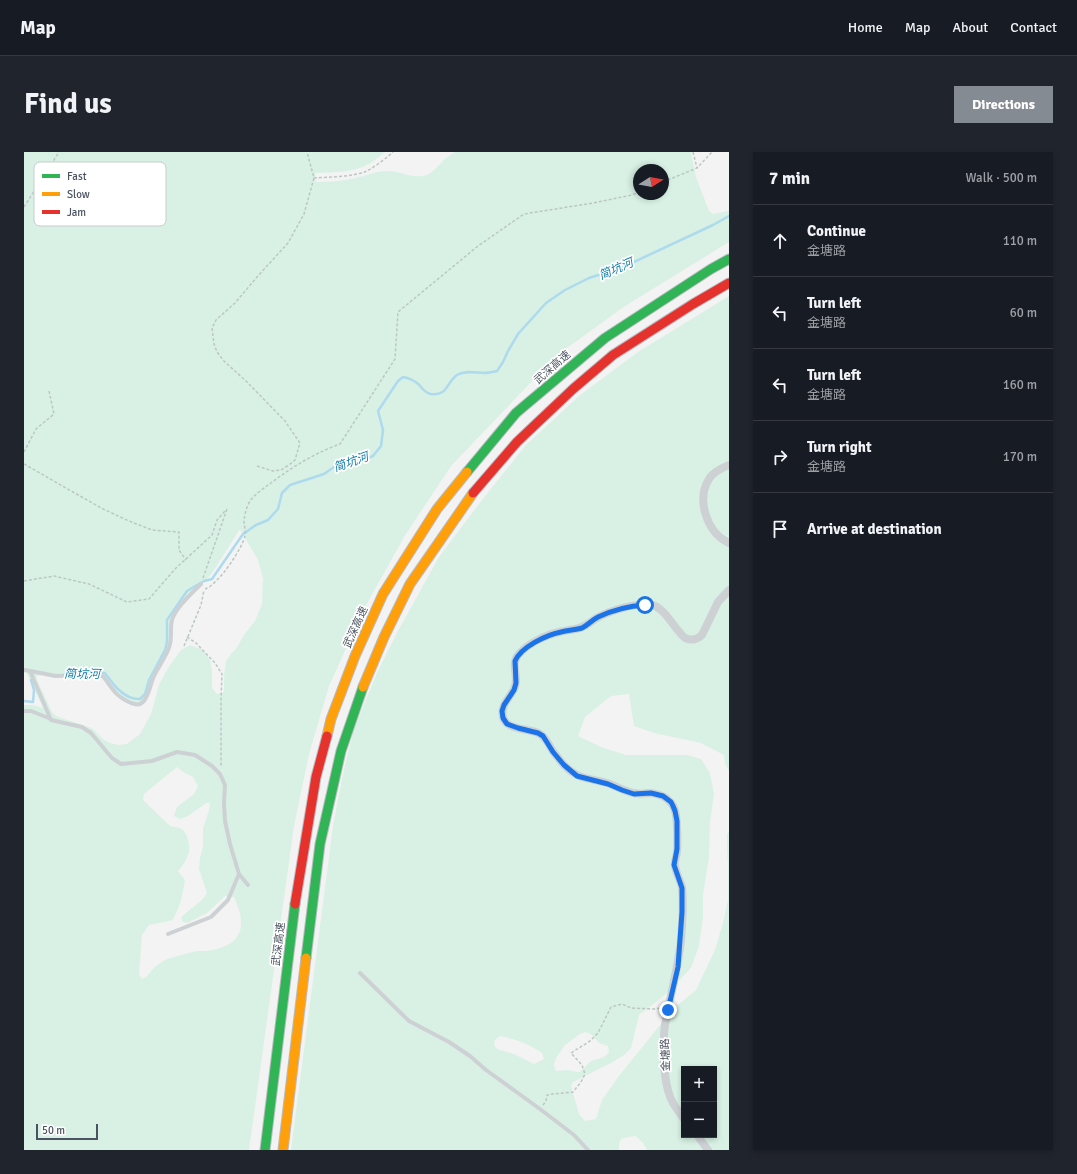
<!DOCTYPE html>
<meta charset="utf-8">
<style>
:root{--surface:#171b24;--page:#20242c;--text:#f1f3f6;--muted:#9ea1a6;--line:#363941;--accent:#858b93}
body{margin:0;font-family:Signika,"Noto Sans SC",sans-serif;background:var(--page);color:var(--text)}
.controls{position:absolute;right:12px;bottom:12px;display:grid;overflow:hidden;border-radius:0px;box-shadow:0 2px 6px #0003}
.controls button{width:36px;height:36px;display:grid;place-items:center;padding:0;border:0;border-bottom:1px solid var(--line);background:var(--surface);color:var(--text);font:20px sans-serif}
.compass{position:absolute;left:609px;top:12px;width:36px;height:36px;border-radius:50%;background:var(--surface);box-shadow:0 2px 6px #0003;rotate:79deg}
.scale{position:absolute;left:12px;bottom:10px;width:62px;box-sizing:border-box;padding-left:4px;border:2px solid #4a535f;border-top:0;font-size:11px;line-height:14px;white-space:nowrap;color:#4a535f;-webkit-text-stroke:3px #fff;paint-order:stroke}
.stop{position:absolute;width:12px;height:12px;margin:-9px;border:3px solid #1a73e8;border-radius:50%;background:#fff}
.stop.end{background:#1a73e8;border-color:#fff;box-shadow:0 1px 4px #0008}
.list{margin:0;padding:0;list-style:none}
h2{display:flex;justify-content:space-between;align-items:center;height:52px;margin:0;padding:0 16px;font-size:17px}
h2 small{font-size:13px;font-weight:400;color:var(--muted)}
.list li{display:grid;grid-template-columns:26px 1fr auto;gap:12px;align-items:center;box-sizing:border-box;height:72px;padding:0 16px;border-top:1px solid var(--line)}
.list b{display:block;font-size:15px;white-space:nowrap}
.list p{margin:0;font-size:13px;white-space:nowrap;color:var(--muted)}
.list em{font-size:13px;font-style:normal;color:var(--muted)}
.icon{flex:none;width:22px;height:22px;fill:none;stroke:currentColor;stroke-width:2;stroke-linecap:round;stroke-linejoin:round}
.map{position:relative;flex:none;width:705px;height:998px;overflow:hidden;border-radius:0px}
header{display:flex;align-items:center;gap:24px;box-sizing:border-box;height:56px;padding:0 20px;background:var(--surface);border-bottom:1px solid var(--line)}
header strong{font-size:19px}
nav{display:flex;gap:22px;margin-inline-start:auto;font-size:14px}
.intro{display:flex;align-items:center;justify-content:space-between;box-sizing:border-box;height:96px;padding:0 24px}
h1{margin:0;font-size:28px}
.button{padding:10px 18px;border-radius:0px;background:var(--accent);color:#fff;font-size:14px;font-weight:700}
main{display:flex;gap:24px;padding:0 24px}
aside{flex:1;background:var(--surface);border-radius:0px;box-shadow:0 2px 6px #0003}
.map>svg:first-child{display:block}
.green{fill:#d8f1e4;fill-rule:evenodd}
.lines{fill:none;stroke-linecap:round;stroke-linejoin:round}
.stream{stroke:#aedaed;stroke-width:2.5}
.fast-casing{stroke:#b8bbc2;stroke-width:11}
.slow-casing{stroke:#b8bbc2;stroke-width:11}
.jam-casing{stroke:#b8bbc2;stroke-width:11}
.path{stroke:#bcc7c4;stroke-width:1.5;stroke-dasharray:3 2;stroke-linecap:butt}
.lane{stroke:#ced1d4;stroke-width:4}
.street{stroke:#ced1d4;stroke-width:8}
.fast{stroke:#30b455;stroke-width:9}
.slow{stroke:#ff9f0a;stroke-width:9}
.jam{stroke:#e5322d;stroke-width:9}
.route{stroke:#1a73e8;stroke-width:5}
.labels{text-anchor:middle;stroke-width:3.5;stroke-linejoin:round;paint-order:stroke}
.street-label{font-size:11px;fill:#4a535f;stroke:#fff}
.water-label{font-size:12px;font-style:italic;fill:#107dab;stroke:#fff}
.key{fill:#fff;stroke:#c9cbcf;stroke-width:1}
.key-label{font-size:11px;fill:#4a535f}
</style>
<header>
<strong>Map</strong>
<nav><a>Home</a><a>Map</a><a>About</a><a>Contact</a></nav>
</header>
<div class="intro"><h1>Find us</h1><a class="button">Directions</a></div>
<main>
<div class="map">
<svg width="705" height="998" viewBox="0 0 705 998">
<rect width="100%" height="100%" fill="#f3f3f3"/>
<path class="green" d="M0,0H361C357,3 353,7 348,10C332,21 310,20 291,21L292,30C307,30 321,29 335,25C345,23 353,19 362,19C375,18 386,26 399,24C408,23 414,13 421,7C424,4 428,2 431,0H667L672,25L685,59L689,62L705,59V90L601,154L532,204L427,314L380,385L340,457L305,534L285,602L270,674L225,998H0V553H9L19,556L2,520L0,519ZM615,18H639V42H615ZM216,377L234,408L239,427L238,452L231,469L220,483L212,497L207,502L202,509L200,524V540L193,542L188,536V518L186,508L179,498L166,493L157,498L144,516L135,533L127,562L116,582L103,592L95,593L86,591L80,588L68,576L37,566L32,564L28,560L14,530L12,525L13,524L18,523L30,526H37L50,524L77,525C90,543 95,549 117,554L120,551L131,524L147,493L149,468L154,459L188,421ZM153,615L159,620L169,625L174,634L170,642L153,655L150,664L156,667L164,664L182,651H186L185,658L179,677V694L176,706L175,717L183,741C177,752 165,756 157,766L159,770L163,771L183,761L201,744L210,745C222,771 221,791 189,798C184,799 178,799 173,799C165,801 155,803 147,806C141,807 135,812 131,815C126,819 124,825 118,827L115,822L118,783L125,773L149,768L157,749L161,728L154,719C158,714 162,709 164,703C167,696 164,683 159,678C155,675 151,675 146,674L119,648L120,642Z
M705,144V618L701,612L700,603L677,591L630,581L610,574L605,542L587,544L561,565L554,584L577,595L602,603H663L677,607L686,621L690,642L686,670L685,705L679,743V765L675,794L667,816L641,843L615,863L607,896L600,903L585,912L549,930L547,934L555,962L561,969L572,967L578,948L594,925L649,857L672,838L680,821L691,798L699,771L704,748V713L703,697V683L705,679V998H623L619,991L612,984L604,985L597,987L595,991V998H267L309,674L319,622L330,577L353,521L375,477L415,405L458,348L502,293L555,244L614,200ZM561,880L567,882L575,891L584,894L585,900L580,905L567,909L556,920H553L544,918L532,919L530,913L532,906L541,893L556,882ZM476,884C492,887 505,892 518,901L520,907L510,912L490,902L473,897L470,893L471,888ZM660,917H690V983H660Z"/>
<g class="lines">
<path class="stream" d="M54,522C63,522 72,520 81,521C89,532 100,548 116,547L121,542L125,528L141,498L143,490V468L163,439L180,429L188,427L219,382L232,373L244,368L254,357L258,341L266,333L300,322L310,315L326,313L338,309L349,304L357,294L359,278L354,259L374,229L379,225C384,226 388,227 393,231C398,235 400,241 407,242C424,244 422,231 433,223C440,218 452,221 460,221C464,221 468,220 473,219L479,210L484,199L494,182L522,151L541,138L565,126L597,116L689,73L705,64
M0,549L9,550L10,538L7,528"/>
<g class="fast-casing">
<path id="fast" d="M443,320L492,261L581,186L687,117L705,107
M282,806L296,692L317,599L339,535
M241,998L271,752"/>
</g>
<g class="slow-casing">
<path id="slow" d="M339,535L360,485L386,432L449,341
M303,584L307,567L331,504L359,442L413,357L443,320
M259,998L282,806"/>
</g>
<g class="jam-casing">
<path id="jam" d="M449,341L493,290L549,237L589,203L669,152L705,131
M271,752L292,625L303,584"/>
</g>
<path class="path" d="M669,0L673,16
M290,26C306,25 329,25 343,19C352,14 361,7 369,0
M639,30L673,16L688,0
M0,55L35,0
M0,300L12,277L30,262L25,239
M0,312L77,356L105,369L128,378L155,380V398L162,408
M233,314L249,319L257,318L265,313L271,308L276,291L261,269L223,230L200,209L193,200L190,192L188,176L192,168L211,151L233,125L264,91L280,62L290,26L283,0
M179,426L203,357
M0,429L30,424L65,432L103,450L125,447L151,417L188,383L193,368L201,359
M181,437C194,433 218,397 221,384C222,381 221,376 220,372C220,364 222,356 226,349C231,342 240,336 247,331C268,315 291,301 316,292L371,207L374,160L454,94L500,62L569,51L608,43L615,40
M163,485L172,491L191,511L198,522L197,547V614
M160,494L177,453L180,438
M519,953L522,949L523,943L529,942L549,940L557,930L561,922L558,913L547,901L566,889L574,881L587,855L598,852L607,856L630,857L637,856"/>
<path class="lane" d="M177,432C168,441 152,455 148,468C146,476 148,484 146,492C145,500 135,514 131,522C126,531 126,543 119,550C115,554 111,552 107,551C91,544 89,537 79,524H67L62,525L51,523L32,524L6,519L27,568L58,575L67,581L88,606L97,612L128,609L153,600L171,603L188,614L196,622L201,633L200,651L201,669L206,692L215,722L224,733
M0,518L6,519
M0,559H7L27,567
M144,782L187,765L204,748L215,722
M336,821L385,869L425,890L446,904L462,918L516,957L550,983L564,998"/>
<path class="street" d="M705,313C698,316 689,320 685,327C672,348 683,381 705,391
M660,967C655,960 650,954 647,947C642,936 641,924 640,912C640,899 639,886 641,873C646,844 654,817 657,788C658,771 660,753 658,736C657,729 652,722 651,714C650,709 653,704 653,699C654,691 653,671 652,663C650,649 639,641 624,641C619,642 614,642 609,641C599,639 592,634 583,631C566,626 554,628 540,613C536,609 532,603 528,598C525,592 522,586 516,582C507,576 482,579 479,565C476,553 486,546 490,537C496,526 486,513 494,503C503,492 521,483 535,480C543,478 551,478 558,475C563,473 567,470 571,467C584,459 613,450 628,453C641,456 651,478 661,486C668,489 673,488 678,483L694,450L705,438
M673,983L684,998"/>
<use href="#fast" class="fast"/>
<use href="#slow" class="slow"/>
<use href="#jam" class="jam"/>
</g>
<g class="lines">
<path class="route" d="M621,453C604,454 589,458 574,465C568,468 564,473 558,476C551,478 544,478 537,480C522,483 497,495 491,509L492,531L490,538L480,553L478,559L479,566L483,572L494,576L514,581L519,584L529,600L540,613L553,624L584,632L598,638L610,642L627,641L639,644L647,650L649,654L651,659L653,669V697L650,713L658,736V760L654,815L644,858"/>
</g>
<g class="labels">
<g class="street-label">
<text transform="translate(528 215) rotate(-41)" y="4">武深高速</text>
<text transform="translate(331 475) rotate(-66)" y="4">武深高速</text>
<text transform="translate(254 792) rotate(-83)" y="4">武深高速</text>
<text transform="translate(641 903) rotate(-92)" y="4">金塘路</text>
</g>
<g class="water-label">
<text transform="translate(592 117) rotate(-23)" y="4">简坑河</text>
<text transform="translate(327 310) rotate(-19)" y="4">简坑河</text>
<text transform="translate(58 522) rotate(1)" y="4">简坑河</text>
</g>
</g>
<rect x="10" y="10" width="132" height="64" rx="6" class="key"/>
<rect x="18" y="22" width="18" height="4" fill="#30b455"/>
<rect x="18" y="40" width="18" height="4" fill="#ff9f0a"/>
<rect x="18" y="58" width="18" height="4" fill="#e5322d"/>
<g class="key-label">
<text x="43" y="28">Fast</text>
<text x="43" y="46">Slow</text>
<text x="43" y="64">Jam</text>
</g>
</svg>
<div class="controls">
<button>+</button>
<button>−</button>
</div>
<svg class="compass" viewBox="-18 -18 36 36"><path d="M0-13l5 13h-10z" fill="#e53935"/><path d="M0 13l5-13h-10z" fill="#9ea1a6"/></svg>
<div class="scale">50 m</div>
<div class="stop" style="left:621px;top:453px"></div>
<div class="stop end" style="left:644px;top:858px"></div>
</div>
<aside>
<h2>7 min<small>Walk · 500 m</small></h2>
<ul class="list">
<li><svg class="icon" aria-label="ahead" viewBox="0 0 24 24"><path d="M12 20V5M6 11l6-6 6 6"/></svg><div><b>Continue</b><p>金塘路</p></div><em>110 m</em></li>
<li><svg class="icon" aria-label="left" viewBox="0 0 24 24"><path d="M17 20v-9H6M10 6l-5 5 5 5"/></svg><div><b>Turn left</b><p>金塘路</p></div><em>60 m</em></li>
<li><svg class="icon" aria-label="left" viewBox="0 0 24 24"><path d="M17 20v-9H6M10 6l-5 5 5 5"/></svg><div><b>Turn left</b><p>金塘路</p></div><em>160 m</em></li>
<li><svg class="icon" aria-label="right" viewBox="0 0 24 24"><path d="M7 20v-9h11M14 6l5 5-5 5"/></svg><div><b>Turn right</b><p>金塘路</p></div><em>170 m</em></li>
<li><svg class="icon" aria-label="arrive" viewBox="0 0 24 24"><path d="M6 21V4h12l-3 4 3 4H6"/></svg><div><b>Arrive at destination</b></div></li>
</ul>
</aside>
</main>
